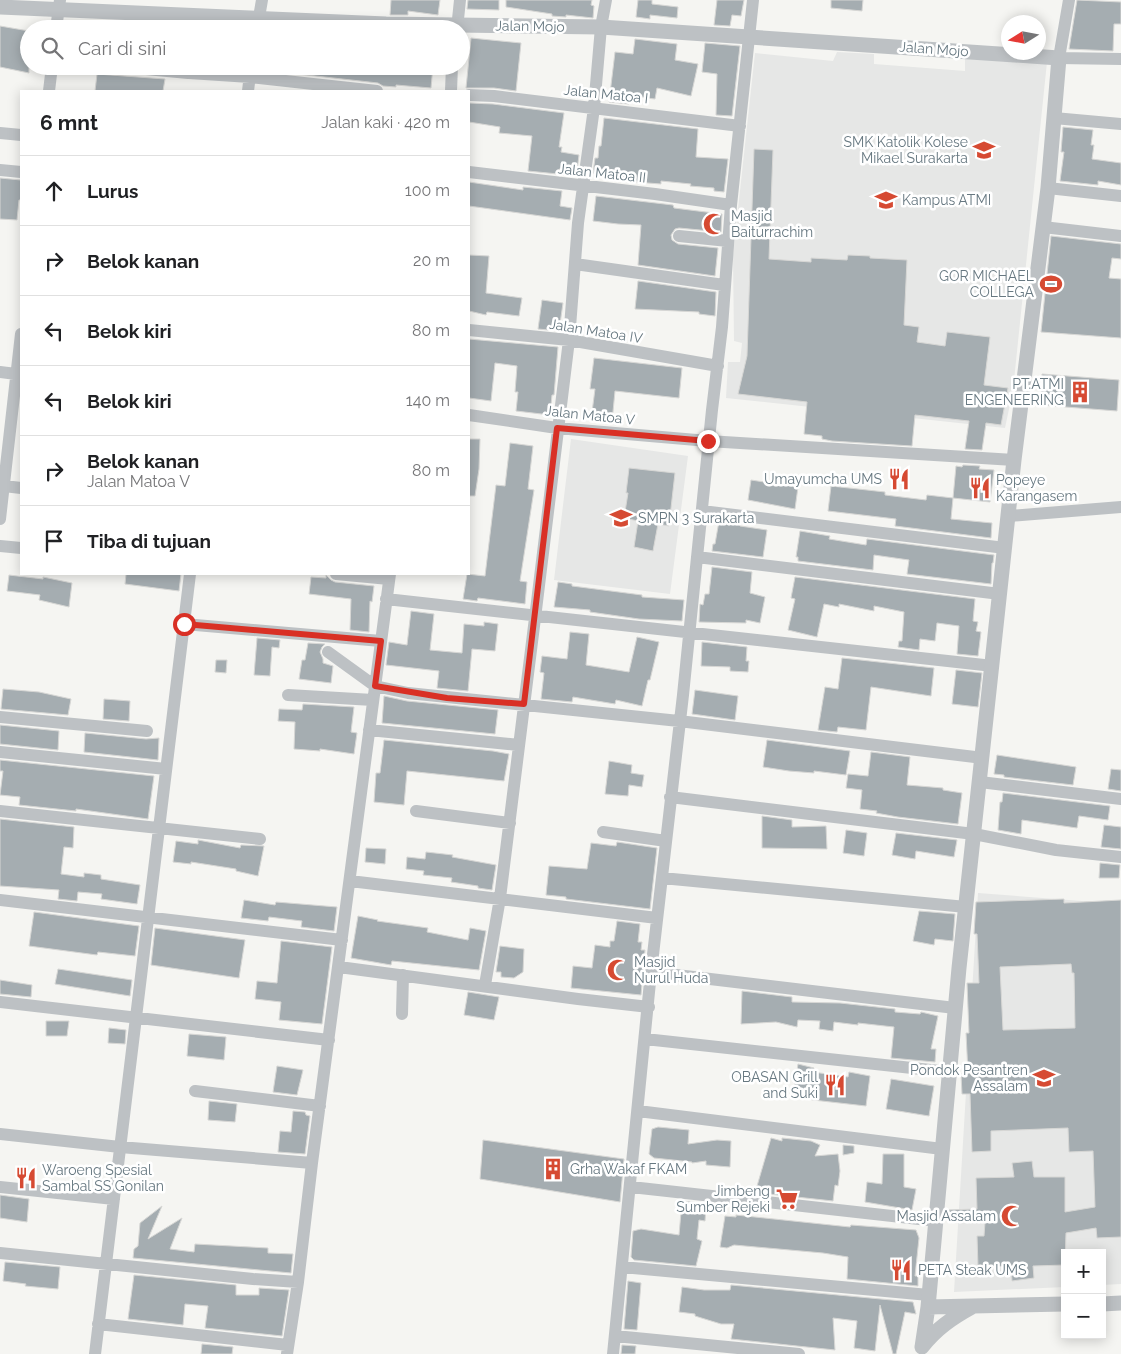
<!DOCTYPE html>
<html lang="id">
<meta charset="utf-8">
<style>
:root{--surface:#fff;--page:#f2f2f2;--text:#202124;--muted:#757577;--line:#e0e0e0}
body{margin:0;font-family:Raleway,sans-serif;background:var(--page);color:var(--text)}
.controls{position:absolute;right:15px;bottom:15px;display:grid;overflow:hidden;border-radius:0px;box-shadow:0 2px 12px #0003}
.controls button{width:45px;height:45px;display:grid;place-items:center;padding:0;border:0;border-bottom:1px solid var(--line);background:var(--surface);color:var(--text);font:25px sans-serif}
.compass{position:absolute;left:1001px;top:15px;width:45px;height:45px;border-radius:50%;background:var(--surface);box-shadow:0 2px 12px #0003;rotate:259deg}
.stop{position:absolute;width:15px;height:15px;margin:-11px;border:4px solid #d93025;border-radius:50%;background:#fff}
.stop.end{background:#d93025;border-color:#fff;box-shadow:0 1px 5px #0008}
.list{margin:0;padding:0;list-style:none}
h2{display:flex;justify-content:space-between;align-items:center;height:65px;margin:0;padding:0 20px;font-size:21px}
h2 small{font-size:16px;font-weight:400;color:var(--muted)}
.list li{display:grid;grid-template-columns:32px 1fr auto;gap:15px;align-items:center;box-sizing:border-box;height:70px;padding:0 20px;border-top:1px solid var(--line)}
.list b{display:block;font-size:19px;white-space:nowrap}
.list p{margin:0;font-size:16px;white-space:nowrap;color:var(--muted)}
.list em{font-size:16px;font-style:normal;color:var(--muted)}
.icon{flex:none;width:28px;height:28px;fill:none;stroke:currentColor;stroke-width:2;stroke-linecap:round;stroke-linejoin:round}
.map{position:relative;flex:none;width:1121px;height:1354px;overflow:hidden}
.search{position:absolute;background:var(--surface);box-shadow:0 2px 12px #0003;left:20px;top:20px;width:450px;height:55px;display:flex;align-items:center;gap:12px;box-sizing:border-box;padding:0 18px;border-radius:28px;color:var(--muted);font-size:19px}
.panel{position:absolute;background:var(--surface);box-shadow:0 2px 12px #0003;left:20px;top:90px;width:450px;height:485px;border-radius:0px}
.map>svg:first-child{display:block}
.built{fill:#e6e7e6}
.building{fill:#a5adb1;stroke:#d7d7d5;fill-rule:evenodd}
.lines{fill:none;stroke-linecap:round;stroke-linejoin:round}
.minor{stroke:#bdc1c4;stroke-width:12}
.tertiary{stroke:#bdc1c4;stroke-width:15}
.route{stroke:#d93025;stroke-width:6}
.labels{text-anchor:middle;stroke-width:5;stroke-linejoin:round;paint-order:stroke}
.street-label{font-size:14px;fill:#677881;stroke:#fff}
.poi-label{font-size:14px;fill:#677881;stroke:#fff;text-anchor:end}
</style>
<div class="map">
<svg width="1121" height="1354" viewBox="0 0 1121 1354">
<rect width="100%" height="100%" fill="#f5f5f2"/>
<path class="built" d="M837,52L874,54V64L965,71V56L1047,62L1013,390L1005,428L726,398L728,362H740L742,343L734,341L733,255L755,53L833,61Z
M571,439L688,456L670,594L554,580Z
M978,893L1121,904V1284L1102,1285V1253H1065V1287L954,1292Z"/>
<path class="building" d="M391,0H440L438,15L408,11V15H390Z
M468,0H499V10L467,9Z
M506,0H592L591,5L594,6L593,18L566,15V17L552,16V14L506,7Z
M638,0H652V4L678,7L677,18L650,15V19L636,17Z
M717,0H744L741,16L732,15L730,26L714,25Z
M831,0H863L862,11L831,8Z
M1077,0L1121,2V24H1114L1113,51L1069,49Z
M0,26L29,31V73L0,67Z
M471,38L521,43L516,91L494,88H466Z
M635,39L677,44L675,60L698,64L691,96L657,88L655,99L630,96L629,104L609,102L615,52L633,54Z
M705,43L740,46L732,116L716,115L717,74L702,72Z
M289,66H433L431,88L396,85V87L383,86L378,83L289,73Z
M97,74L165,79L163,91H95Z
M469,103L493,104L564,113L559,147H562L561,152L579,155L577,171L559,169L558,174L528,171L532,136L499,133L500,127L469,122Z
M604,118L698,129L696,157L728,159L724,192L714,191V188L690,186L691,184L661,181V184L622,181L623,177L593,173L595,158H598L599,146H601Z
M1063,127L1093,130L1091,145H1094L1092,159L1121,163V185L1098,181V185L1060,181L1064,152H1061Z
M754,149L773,150L769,259L811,262V258L847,260L848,255L870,256V258L907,260L904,325L919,327L917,342L945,346L947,332L990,337L984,385L1008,388L1001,425L986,423L982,450L965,449L969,421L915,415L912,446L832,441L822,439V436L804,434L807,402L738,394L747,356Z
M0,178L21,180V200H19L17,220L0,219Z
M469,182L523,190V187L562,191L560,206L572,208L570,220L469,206Z
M596,196L673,205L674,208L722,214L721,232L679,228L675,229L671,235L672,240L678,244L718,248L715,276L638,265L641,225L618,224L593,221Z
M1051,236L1121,244V259L1112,258L1109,278L1121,279V338L1041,332Z
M469,255L489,256L486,293L522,298L519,316L487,312L486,315L469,311Z
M638,281L716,292L715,316L699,314V312L635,309Z
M542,300L563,303L559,331L538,329Z
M469,339L558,347L554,395H552L550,415L516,411L518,392H515L517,366L495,363L491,401L469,398Z
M594,358L682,368L679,398L615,391L612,422L591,420L595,389H590Z
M1042,374L1119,380L1117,411L1040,405Z
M469,439H480L479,469L475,496H469Z
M510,443L533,446L528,489L534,490L520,581L527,582L525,604L478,598L477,601L463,599L467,574L485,576L496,485L505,486Z
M963,465L980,466L979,469L994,470L990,502L953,498L956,466L962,467Z
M629,468L675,473L669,526L658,524L653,551L634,547L638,521L624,518L628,493H626Z
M751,480L798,487L795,509L748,500Z
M831,486L885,492V495L926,500L927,495L953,498L951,519L992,523L991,538L895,526L896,519L828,511Z
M719,521L740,524V526L767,530L763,557L712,551L713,544H715Z
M800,531L830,536L829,539L866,545L867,539L994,555L993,563H992L991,584L907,574L909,560L874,555L873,570L798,561V557H796Z
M712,567L752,572L750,593L765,597L760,623L746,620V623L699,622L700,604L703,605L705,594H709Z
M126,574H181L179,591L125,584Z
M9,575L43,579V577L72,583L69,607L39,600L40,595L7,591Z
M326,575L331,580L335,582L374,586L372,602L370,601L369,632L350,630L351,599L309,594L311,577L326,578Z
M795,577L975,599L973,621L978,622L976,631L981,632L978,656L957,654L959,626L937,623L935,641L920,639L919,650L898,647L899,641H902L904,612L874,606V611L839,604V607L824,604L817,637L788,630L795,599L791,598Z
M558,582L572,584V586L642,595V597L684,600L682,621L639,619L590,612V610L554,607Z
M411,611L434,614L430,650L462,653L464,624L484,626V622L498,624L495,651L472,649L468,691L437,688L439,671L386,665L389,642L407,645Z
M570,632L589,634L586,665L629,672L637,637L659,642L650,680H648L642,706L616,700L615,704L573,697L572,702L541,699L544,673L540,672L542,656L567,659Z
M257,638L280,640L279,648L272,647L270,676L254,675Z
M702,642L747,647L746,661H749L748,672L730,671V667L701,666Z
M308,643L325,644L322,647L320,652L323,659V663L333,666L331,683L299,679L302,660H305Z
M842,658L934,668L931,696L871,687L866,730L838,727L837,732L818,730L825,687L838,689Z
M216,660H227L226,673L215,672Z
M956,670L982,673L978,707L952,704Z
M3,689L39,692L71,699L68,715L1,709Z
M695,690L738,696L735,720L692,714Z
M384,696L407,701L498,710L495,734L382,723Z
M104,699L130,701L129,721L103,719Z
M303,704L354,707L351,732L357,733L354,754L320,749V751L294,749L295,722L278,721L279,709L302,710Z
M0,725L59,731L58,750L0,744Z
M85,733L146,739L159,738L158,760L84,752Z
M384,740L493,751L509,754L504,781L407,771L404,805L374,802L376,773H380Z
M767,740L850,751L846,775L814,771V773L789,771L763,767Z
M871,752L910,757L907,785L943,788V790L962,793L958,824L898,817L876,813L877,811L860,809L862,790L846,788L848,774L868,776Z
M997,755L1076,767L1073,785L1004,777V775L994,774Z
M0,760L154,776L148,819L76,809V811L19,805L20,797L0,795L3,771H0Z
M609,761L632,765L631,773L644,775L642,787L629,785L628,796L605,794Z
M1111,769L1121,770V791L1108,789Z
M1003,793L1110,806L1108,820L1079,816L1077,828L1022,820L1021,834L998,830L1000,802H1002Z
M762,816L792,820V827L826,826L827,849L762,848Z
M0,819L74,827L73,848L64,847L61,874L84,877V873L101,875V879L140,885L137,904L101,899L102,894L78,892L77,901L58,899L59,890L0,886Z
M1104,825L1121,827V849L1101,847Z
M846,830L867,833L864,856L843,853Z
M896,833L957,840L954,857L916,851L915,859L892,855Z
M198,840L240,848L241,845L264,846L258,876L236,871V869L191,862V864L173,862L176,841L198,844Z
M617,842L657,848L650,909L566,899V897L546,895L549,866L587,869L591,843L616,846Z
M366,848L386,849L385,864L365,862Z
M426,852L453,855L452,857L496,865L492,890L478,888V886L451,882L452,878L423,875L424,871L406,869L407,857L425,859Z
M1100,863L1120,865L1119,878H1099Z
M1064,899V903L1121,900V1237L1097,1238L1096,1228L1066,1233L1065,1265L1033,1266L1034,1278L1012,1281L1011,1266L978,1267L977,1236H984L985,1222L946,1215V1210L977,1209L976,1178L1014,1177L1012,1163L1032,1161L1034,1177H1065V1212L1095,1207L1093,1151L1069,1152L1068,1128L991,1131V1151L972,1152L970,1094H962L961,1074L968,1073L966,1033H969L967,983H979L977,934H974L976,902ZM1071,964L1072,973H1074L1075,1028L1003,1030L1000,967Z
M244,900L275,905L276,902L337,907L334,931L301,927L302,921L269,917L268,921L241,918Z
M919,911L955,914L953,941L935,939L934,945L913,941Z
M34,912L139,926L135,956L98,952L97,955L29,946Z
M358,916L378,920L377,921L428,928L427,932L468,940L470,928L486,931L479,970L392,961L391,965L351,958Z
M617,921L640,924L638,942H642L641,950H645L641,995L571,988L573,966L592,968L595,945L610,947V941H614Z
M155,928L245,940L239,978L151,965Z
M281,941L332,947L322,1024L279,1020L281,1002L255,999L257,981L277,983Z
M500,946L524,949L523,972L514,978L501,977V972H496Z
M58,969L132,980L130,996L55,984Z
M0,980L32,985L31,997L0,994Z
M742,991L792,997V1002L840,1003L895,1009V1012L920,1014L921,1012L938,1016L931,1049H936L935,1062L891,1058L894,1027L858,1023V1025L834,1022L833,1031L819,1029L820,1021L798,1020L797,1027L776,1022L741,1024Z
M468,992L499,997L494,1020L464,1015Z
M46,1021H69L67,1036H46Z
M109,1028L126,1030L125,1044L108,1043Z
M189,1034L226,1037L224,1060L187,1056Z
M798,1064L814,1068L813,1072L848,1077L849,1072L870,1076L866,1106L813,1100L793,1095Z
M277,1066L303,1070L297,1095L273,1092Z
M891,1079L934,1086L929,1116L886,1109Z
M209,1101L237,1104L235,1122L208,1120Z
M293,1111L305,1112L306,1115L310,1116L305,1154L278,1152L280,1131L291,1132Z
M658,1127L689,1130L688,1144L717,1140L731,1141L730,1167L706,1165V1161L692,1163V1162L654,1158L649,1154L652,1129Z
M771,1138L782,1141V1138L811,1141L820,1145L815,1156L838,1154L840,1171L838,1186L835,1185L833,1201L769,1194V1193H755Z
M483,1140L624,1159L620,1202L480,1179Z
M843,1145L854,1146V1153L843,1155Z
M883,1154H904V1187L916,1189L912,1210L865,1202L867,1182L882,1184Z
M0,1195L29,1199L27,1222L0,1218Z
M682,1201L700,1203V1206L706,1207L705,1221L699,1220L697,1239L702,1241L696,1266L634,1260L631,1257L633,1231L641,1229L679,1235Z
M162,1206L148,1239L182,1218L170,1249L194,1252L195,1244L268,1248V1253L293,1254L291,1273L133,1258L134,1249L138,1246L140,1223Z
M736,1215L850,1227L851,1225L916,1230L919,1238L915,1276H918V1286L847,1279L848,1257L823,1253L734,1245L727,1248L720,1247L725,1216L736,1217Z
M5,1262L60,1267L58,1289L25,1286L26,1284L3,1281Z
M134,1275L236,1285V1295H259V1288L289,1290L282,1336L205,1328L208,1306L185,1304L183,1325L128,1319Z
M628,1281L641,1283L637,1330L624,1329Z
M731,1285L913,1302L916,1314L905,1312L896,1354H893L880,1305L875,1351L854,1348L857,1321L833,1318L835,1350L731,1339L734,1324H721L695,1316V1314L679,1312L682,1287L704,1290H730Z
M202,1344L233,1347L232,1354H201Z
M622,1345L636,1346L635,1354H621Z"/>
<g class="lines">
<path class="minor" d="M1069,0L1059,58L1121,59
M56,29L60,0
M257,29L262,0
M457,29L460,0
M115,66L188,73
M189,73L250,77L377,91
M49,91L52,66
M248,91L251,66
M451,91L452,66
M469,95L494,96L740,126
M1054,118L1121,124
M0,133L21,135
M0,170L21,172
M469,172L655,194L731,205
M1048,188L1121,196
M1043,227L1121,236
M679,236L728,241
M575,264L724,285
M469,330L569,340L718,366
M0,372L16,374
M469,415L557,428L708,441L1014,460
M4,486L21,488
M702,511L1005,548
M1010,516L1121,507
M0,519L21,334
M0,546L21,548
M697,557L1000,594
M336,574L389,579
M386,599L993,666
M184,624L381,641
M328,652L375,686L408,693L679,721L983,758
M288,695L373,700
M0,717L147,731
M369,730L519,745
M0,752L166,769
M980,782L1121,799
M670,797L974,834L1056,850L1121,857
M0,811L260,839
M416,811L510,823
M603,832L666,841
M662,878L966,907
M350,881L657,918
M0,900L342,940
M339,967L578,999L649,1007
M651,972L955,1008
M485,985L500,898L536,610L569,340L578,223L594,108L601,27L606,0
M0,1002L329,1040
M402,1014L403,975
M645,1039L949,1072
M195,1091L320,1106
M638,1111L942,1149
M0,1134L120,1147L312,1163
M0,1187L114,1199
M631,1187L937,1221
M0,1253L253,1279L298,1282
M622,1267L929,1295
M98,1324L288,1345
M615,1336L799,1354
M95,1354L190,574
M287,1354L298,1282L312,1163L390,574
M613,1354L651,972L683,695L712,410L722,327L731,205L753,0"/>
<path class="tertiary" d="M0,7L386,24L601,27L1059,58L1048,188L1014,460L959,968L928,1307L1065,1304
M1102,1304L1121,1303
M922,1347C936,1329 952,1318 972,1307
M922,1347L928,1307"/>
</g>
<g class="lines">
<path class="route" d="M184,624L381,641L375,686L447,698L524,704L557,428L708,441"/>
</g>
<defs>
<g id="school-bare" transform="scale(1.725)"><path d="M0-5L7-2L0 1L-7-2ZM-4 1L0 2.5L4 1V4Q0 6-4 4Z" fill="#d64a32" stroke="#fff" stroke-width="2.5" paint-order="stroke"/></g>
<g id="university-bare" transform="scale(1.725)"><path d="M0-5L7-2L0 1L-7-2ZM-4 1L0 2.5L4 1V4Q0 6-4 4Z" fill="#d64a32" stroke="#fff" stroke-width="2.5" paint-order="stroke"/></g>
<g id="mosque-bare" transform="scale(1.725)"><path d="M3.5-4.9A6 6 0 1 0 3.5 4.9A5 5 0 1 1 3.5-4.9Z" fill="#d64a32" stroke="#fff" stroke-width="2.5" paint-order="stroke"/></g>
<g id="stadium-bare" transform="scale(1.725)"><path d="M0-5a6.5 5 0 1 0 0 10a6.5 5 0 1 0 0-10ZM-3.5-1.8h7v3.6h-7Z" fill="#d64a32" stroke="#fff" stroke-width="2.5" paint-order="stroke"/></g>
<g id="building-bare" transform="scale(1.725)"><path d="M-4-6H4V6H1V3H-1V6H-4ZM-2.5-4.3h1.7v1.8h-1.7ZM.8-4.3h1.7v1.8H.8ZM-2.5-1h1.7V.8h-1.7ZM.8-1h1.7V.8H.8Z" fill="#d64a32" stroke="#fff" stroke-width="2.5" paint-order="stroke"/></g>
<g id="restaurant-bare" transform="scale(1.725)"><path d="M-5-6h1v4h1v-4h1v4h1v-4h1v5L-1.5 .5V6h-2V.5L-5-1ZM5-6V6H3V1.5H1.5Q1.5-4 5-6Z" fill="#d64a32" stroke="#fff" stroke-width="2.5" paint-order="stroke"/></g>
<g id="supermarket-bare" transform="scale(1.725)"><path d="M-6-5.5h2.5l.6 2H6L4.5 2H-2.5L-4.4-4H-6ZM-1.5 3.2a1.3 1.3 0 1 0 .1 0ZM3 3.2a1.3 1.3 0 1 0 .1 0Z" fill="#d64a32" stroke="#fff" stroke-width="2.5" paint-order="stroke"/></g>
</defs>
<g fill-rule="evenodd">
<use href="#school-bare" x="984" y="150"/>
<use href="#university-bare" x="886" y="200"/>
<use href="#mosque-bare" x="714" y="224"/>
<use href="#stadium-bare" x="1051" y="284"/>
<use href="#building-bare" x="1080" y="392"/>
<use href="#restaurant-bare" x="899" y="479"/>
<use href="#restaurant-bare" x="980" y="488"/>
<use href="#school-bare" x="621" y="518"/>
<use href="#mosque-bare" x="618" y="970"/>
<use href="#school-bare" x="1044" y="1078"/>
<use href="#restaurant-bare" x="835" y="1085"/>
<use href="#building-bare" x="553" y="1169"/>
<use href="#restaurant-bare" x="26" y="1178"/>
<use href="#supermarket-bare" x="787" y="1199"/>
<use href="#mosque-bare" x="1012" y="1216"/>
<use href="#restaurant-bare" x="901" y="1270"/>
</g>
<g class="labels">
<g class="street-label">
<text transform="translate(530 26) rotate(1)" y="5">Jalan Mojo</text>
<text transform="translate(934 49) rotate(4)" y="5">Jalan Mojo</text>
<text transform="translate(606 94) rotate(6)" y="5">Jalan Matoa I</text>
<text transform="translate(602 173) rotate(6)" y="5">Jalan Matoa II</text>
<text transform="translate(596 331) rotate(9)" y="5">Jalan Matoa IV</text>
<text transform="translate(590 415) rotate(6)" y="5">Jalan Matoa V</text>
</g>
<g class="poi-label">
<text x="968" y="147">SMK Katolik Kolese<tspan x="968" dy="16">Mikael Surakarta</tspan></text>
<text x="902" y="205" text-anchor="start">Kampus ATMI</text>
<text x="731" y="221" text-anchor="start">Masjid<tspan x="731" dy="16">Baiturrachim</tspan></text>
<text x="1034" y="281">GOR MICHAEL<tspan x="1034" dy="16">COLLEGA</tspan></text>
<text x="1064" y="389">PT.ATMI<tspan x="1064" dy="16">ENGENEERING</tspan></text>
<text x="882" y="484">Umayumcha UMS</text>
<text x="996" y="485" text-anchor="start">Popeye<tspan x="996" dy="16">Karangasem</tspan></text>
<text x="638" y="523" text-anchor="start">SMPN 3 Surakarta</text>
<text x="634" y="967" text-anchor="start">Masjid<tspan x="634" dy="16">Nurul Huda</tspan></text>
<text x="1028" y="1075">Pondok Pesantren<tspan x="1028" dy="16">Assalam</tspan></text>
<text x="818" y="1082">OBASAN Grill<tspan x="818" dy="16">and Suki</tspan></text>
<text x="570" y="1174" text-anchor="start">Grha Wakaf FKAM</text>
<text x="42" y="1175" text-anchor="start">Waroeng Spesial<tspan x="42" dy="16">Sambal SS Gonilan</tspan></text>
<text x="770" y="1196">Jimbeng<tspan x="770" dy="16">Sumber Rejeki</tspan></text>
<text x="996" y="1221">Masjid Assalam</text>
<text x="918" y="1275" text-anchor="start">PETA Steak UMS</text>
</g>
</g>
</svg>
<div class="controls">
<button>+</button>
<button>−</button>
</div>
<svg class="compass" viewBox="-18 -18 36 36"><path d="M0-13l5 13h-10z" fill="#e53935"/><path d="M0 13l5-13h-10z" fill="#757577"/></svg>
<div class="stop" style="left:184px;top:624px"></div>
<div class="stop end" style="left:708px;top:441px"></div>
<div class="search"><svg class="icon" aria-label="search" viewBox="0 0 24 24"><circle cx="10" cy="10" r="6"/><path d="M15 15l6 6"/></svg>Cari di sini</div>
<section class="panel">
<h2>6 mnt<small>Jalan kaki · 420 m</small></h2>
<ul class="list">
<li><svg class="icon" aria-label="ahead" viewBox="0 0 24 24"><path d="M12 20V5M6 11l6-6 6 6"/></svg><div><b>Lurus</b></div><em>100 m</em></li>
<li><svg class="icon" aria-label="right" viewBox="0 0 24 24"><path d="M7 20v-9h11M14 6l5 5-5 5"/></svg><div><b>Belok kanan</b></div><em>20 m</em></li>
<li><svg class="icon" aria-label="left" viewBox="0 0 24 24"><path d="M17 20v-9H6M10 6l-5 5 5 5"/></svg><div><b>Belok kiri</b></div><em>80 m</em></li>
<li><svg class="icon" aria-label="left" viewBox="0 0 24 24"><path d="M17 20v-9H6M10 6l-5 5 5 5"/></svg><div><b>Belok kiri</b></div><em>140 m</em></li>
<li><svg class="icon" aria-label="right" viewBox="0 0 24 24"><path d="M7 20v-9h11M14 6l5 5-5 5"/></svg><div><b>Belok kanan</b><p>Jalan Matoa V</p></div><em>80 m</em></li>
<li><svg class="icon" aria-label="arrive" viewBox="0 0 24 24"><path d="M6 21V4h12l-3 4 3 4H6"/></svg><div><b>Tiba di tujuan</b></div></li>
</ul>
</section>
</div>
